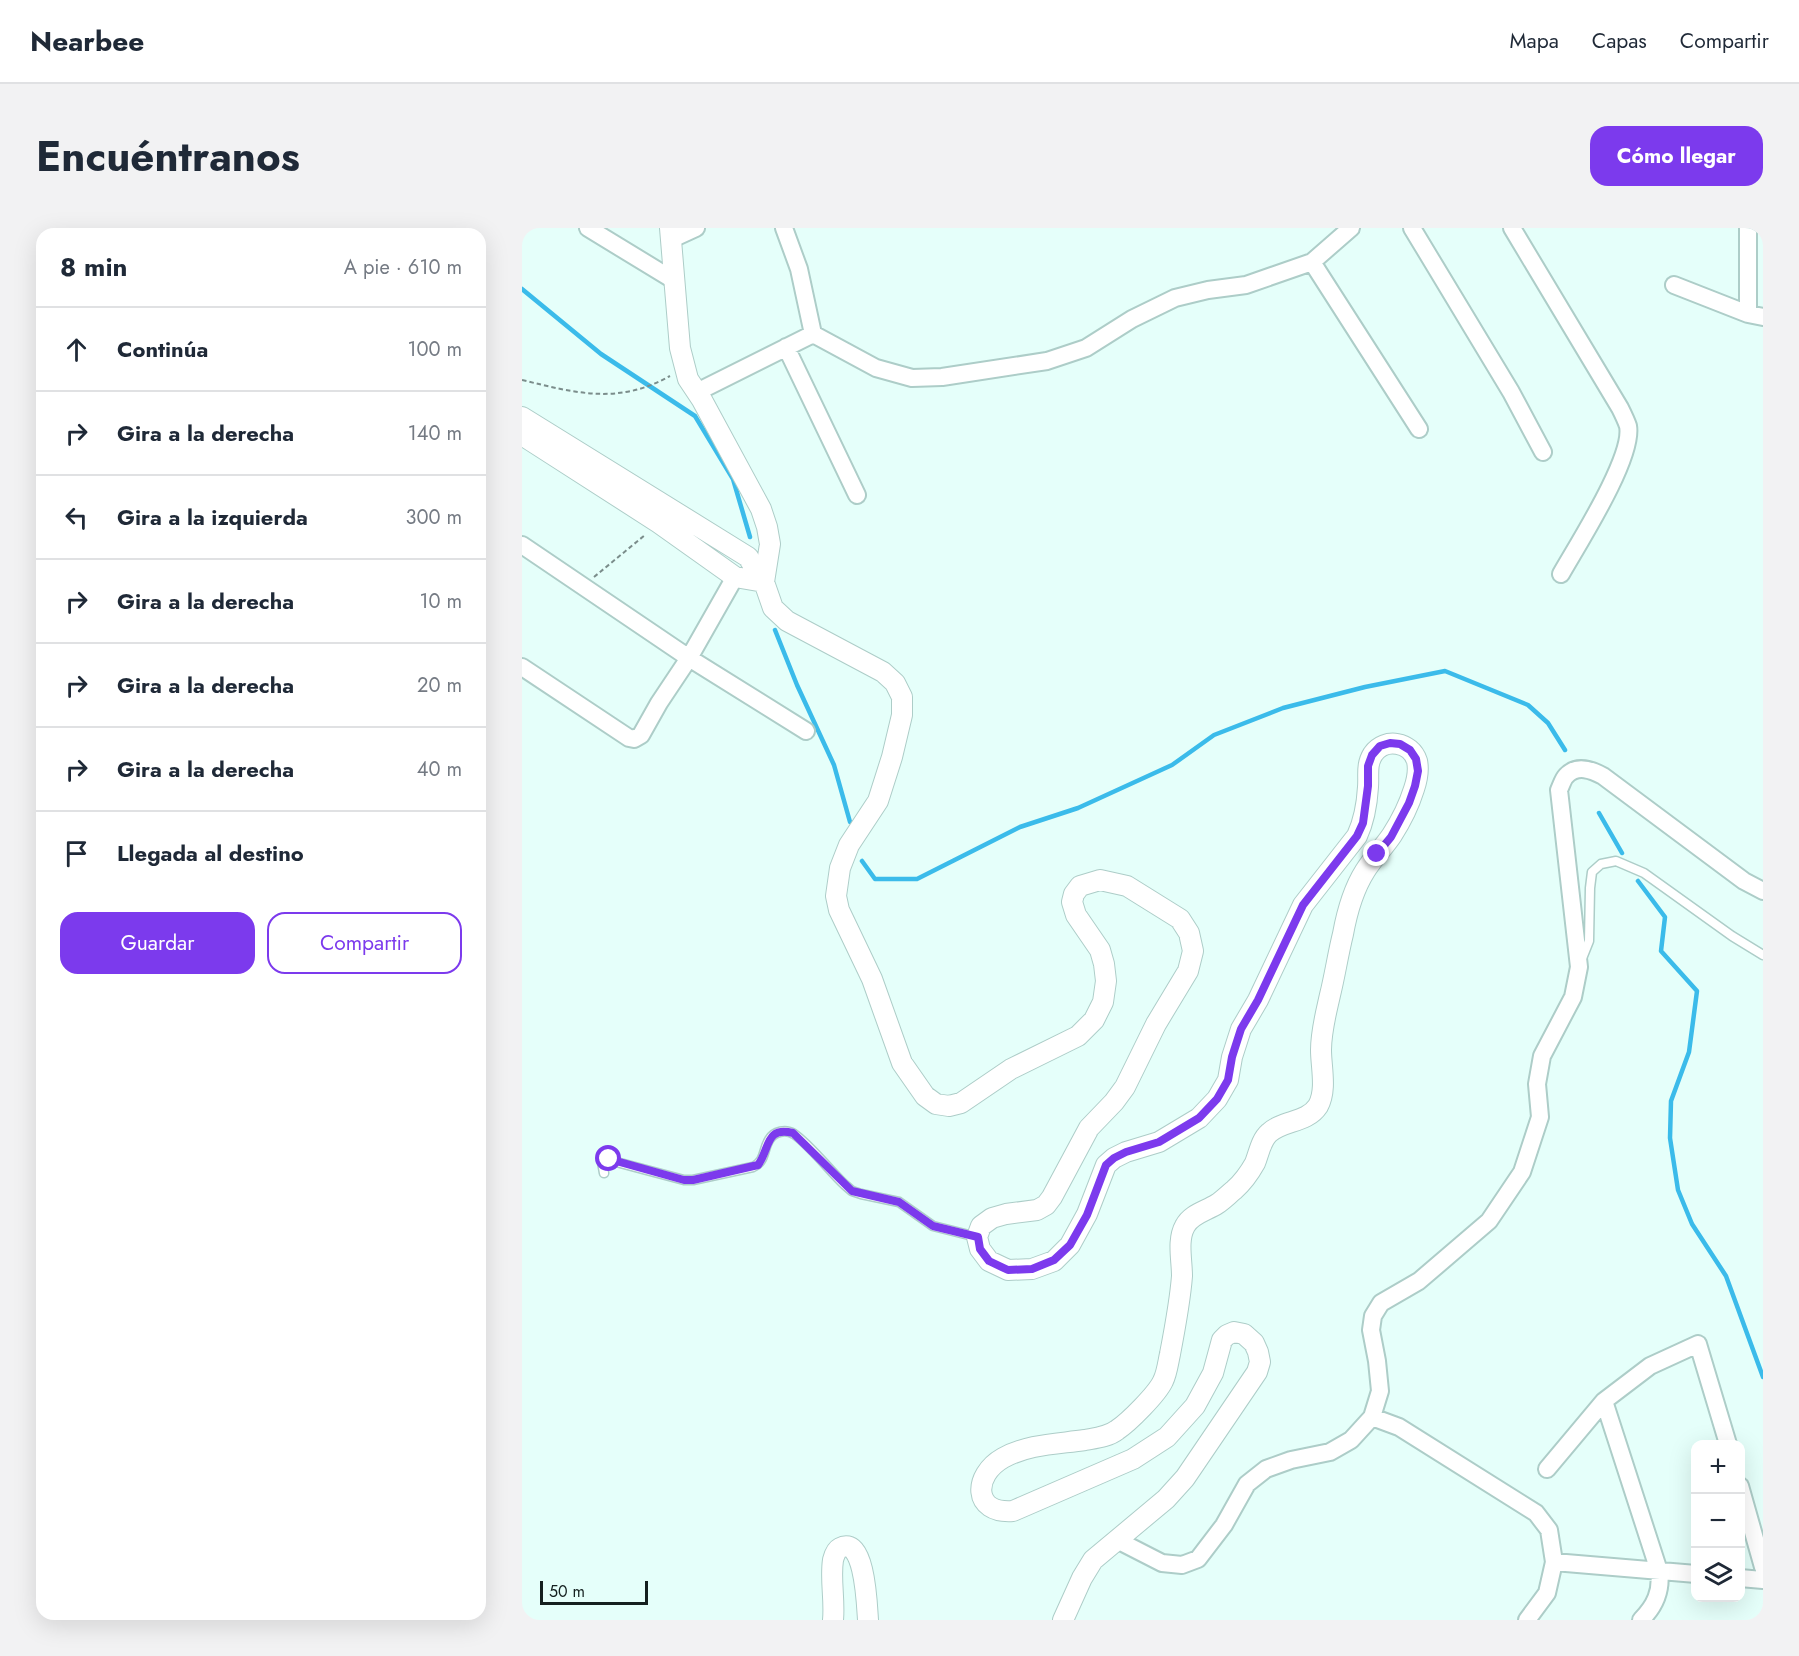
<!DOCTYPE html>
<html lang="es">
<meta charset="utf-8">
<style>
:root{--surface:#fff;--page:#f2f2f3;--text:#1f2937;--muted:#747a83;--line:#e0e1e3;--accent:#7c3aed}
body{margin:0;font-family:Jost,sans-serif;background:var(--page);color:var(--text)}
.controls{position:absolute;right:18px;bottom:18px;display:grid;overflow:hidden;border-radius:12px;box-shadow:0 6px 24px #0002}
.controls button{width:54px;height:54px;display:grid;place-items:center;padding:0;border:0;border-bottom:2px solid var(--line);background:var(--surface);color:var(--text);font:30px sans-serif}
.scale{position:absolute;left:18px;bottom:15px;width:108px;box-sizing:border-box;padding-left:6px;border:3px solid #14201f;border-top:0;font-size:16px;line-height:21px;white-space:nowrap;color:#14201f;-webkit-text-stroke:4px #e5fffa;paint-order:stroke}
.stop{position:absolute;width:18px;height:18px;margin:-14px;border:4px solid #7c3aed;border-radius:50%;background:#fff}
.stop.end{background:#7c3aed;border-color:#fff;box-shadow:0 2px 6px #0008}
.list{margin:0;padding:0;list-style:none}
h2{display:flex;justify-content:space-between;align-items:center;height:78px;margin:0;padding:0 24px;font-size:26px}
h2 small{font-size:20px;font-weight:400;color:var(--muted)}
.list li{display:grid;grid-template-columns:39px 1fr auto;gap:18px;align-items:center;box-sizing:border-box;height:84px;padding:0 24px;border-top:2px solid var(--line)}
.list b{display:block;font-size:22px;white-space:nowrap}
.list em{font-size:20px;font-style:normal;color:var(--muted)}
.actions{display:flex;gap:12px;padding:18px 24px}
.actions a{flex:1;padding:14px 0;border:2px solid var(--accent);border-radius:18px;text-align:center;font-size:21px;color:var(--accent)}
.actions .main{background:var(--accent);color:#fff}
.icon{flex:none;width:33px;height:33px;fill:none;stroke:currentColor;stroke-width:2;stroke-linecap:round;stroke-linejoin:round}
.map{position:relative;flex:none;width:1241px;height:1392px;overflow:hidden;border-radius:18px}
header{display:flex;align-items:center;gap:36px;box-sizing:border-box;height:84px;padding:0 30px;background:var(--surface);border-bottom:2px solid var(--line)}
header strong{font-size:28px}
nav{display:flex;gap:33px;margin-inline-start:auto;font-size:21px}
.intro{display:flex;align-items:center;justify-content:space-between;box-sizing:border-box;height:144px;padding:0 36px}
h1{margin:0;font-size:42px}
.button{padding:15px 27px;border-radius:18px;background:var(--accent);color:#fff;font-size:21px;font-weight:700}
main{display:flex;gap:36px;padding:0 36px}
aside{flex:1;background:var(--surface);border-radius:18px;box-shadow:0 6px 24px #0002}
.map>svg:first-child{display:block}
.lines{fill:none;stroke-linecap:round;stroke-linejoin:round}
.stream{stroke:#3bbbea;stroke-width:4.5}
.service-casing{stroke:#adcdc8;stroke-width:11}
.minor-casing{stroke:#adcdc8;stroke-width:20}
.tertiary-casing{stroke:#adcdc8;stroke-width:22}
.path{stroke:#7b8d8b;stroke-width:2;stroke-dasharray:4.5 3;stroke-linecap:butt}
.service{stroke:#fff;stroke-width:8}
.minor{stroke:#fff;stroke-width:16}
.tertiary{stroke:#fff;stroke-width:20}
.route{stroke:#7c3aed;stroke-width:8}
</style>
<header>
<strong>Nearbee</strong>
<nav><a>Mapa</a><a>Capas</a><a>Compartir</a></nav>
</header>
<div class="intro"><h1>Encuéntranos</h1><a class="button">Cómo llegar</a></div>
<main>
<aside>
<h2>8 min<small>A pie · 610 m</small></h2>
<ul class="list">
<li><svg class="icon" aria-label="ahead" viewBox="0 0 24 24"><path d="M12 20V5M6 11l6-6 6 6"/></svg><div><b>Continúa</b></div><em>100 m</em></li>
<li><svg class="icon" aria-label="right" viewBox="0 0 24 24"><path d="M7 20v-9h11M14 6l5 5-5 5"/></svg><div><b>Gira a la derecha</b></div><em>140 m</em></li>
<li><svg class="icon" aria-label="left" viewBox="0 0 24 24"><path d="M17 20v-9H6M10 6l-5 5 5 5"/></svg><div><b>Gira a la izquierda</b></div><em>300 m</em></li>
<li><svg class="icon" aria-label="right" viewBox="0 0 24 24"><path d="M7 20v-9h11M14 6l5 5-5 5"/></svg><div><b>Gira a la derecha</b></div><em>10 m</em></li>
<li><svg class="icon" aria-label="right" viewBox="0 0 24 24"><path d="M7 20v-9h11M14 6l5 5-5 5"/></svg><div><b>Gira a la derecha</b></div><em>20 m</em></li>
<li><svg class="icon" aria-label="right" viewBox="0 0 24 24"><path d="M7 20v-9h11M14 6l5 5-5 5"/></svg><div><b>Gira a la derecha</b></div><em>40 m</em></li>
<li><svg class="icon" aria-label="arrive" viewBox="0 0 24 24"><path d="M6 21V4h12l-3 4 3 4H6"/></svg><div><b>Llegada al destino</b></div></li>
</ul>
<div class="actions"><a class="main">Guardar</a><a>Compartir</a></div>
</aside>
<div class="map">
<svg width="1241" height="1392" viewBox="0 0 1241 1392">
<rect width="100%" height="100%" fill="#e5fffa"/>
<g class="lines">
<path class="stream" d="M0,61L79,126L173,188L211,251L228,309
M253,402L275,457L312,537L328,594
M1077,585L1100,625
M340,633L353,651H395L498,599L556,580L650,537L692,507L761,480L843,459L923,443L1006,477L1026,495L1043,522
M1116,653L1143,689L1139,723L1175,763L1167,824L1149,873L1148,910L1156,962L1170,996L1204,1048L1241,1149"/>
<g class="service-casing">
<path id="service" d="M1059,733L1067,713L1068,660L1070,644L1079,636L1094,633L1122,645L1210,708L1241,727
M82,945L80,934L83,931L162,952H171L231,939C243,934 241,922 247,912C252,903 264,901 272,906C287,916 309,944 323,957L330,963L339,966L377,974L411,998L455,1009"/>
</g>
<g class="minor-casing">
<path id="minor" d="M66,0L153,53
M262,0L277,41L291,106
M890,0L989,164L1021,224
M990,0L1098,180C1101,186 1104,192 1106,198C1112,229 1056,316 1039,346
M150,11L174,0
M790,34L897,201
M1152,57L1226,86L1241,89
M1226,86V0
M291,106L354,140L390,150L420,149L525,133L564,120L610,91L653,70L686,62L724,57L790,34L829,0
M264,119L335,267
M175,164L291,106
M0,317L167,430L284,503
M0,439L107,510L112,511L119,507L137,475L167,430L213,349
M1082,1173L1137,1343C1140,1363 1133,1378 1119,1392
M850,1189L877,1199L1014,1285L1027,1302L1032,1334L1025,1365L1005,1392
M1025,1241L1082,1173L1128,1138L1176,1116L1206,1216
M1218,1258L1241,1339
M595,1312L640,1335L660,1337L676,1331L702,1297L725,1256L744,1241L769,1232L808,1224L829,1212L850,1189L858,1163L855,1133L849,1102L851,1088L859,1075L897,1053L967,993L1000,944L1018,889L1015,856L1020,828L1051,769L1057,739L1037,562C1039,558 1041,551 1044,548C1055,536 1070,542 1081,548L1222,653L1241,663
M1032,1334L1174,1346
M1218,1350L1241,1352"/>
</g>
<g class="tertiary-casing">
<path id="tertiary" d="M148,0L158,120L166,151L180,172L239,281L245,299L248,316L242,354L251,380L265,393L361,444L373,455L380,469V487L370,529L356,573L327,617L318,640L314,668L317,682L350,751L380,835L403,868L414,876L427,878L439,875L489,841L556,808L572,792L581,774L584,753L582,736L578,722L554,687L550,674L552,666L558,658L578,652L605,658L658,691L667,705L671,723L666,743L634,796L603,859L592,874L567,900L530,969L524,977L515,982L484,986L470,990L459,998L455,1009L458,1021L467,1033L486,1042L510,1041L532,1033L548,1017L565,986L584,937L592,930L604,924L637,914L677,890L695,871L706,852L710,829L719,801L736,772L781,677L835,608C842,593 845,576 846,559C847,547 844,537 851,526C863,509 889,514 895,533C897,542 895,552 892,561C887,577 879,593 870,607C862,619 851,630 843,643C831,662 825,684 821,706C816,726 813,747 808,767C804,785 799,803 799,822C799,839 805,862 796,878C785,895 761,892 747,905C739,912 737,925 733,935C728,944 720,955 712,962C707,966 701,972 695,976C684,983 669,986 663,998C655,1012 660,1032 660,1048C658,1074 653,1100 648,1126C646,1135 645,1145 641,1153C635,1166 607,1194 595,1202C586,1209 574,1210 563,1212C536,1216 506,1216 481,1230C451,1247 450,1286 491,1283L611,1231L645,1209L673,1178L691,1145L700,1112L705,1107L712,1104L722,1106L732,1115L736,1124L738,1134L735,1144L663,1250L644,1271L571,1332L560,1350L541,1392
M0,189L226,329L242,354
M0,207L137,295L213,349L242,354
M311,1392C313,1372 308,1351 311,1332C312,1328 314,1322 318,1320C343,1306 345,1378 346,1392"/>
</g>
<path class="path" d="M0,152C54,165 96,177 148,148
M72,349L123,307"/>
<use href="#service" class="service"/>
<use href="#minor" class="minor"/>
<use href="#tertiary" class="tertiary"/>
</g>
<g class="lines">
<path class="route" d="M87,931L162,952H171L236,937C248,921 243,898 271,905L330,963L377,974L411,998L456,1009L458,1021L467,1033L486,1042L510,1041L532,1032L548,1017L565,987L584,937L592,930L604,924L637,914L677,890L695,871L706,852L710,829L719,801L736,772L781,677L835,608L841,595L846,558V538L850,527L858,518L868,515L878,516L888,522L894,531L896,543L893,558L887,575L869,609L855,626"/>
</g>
</svg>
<div class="controls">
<button>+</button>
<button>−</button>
<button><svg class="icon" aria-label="layers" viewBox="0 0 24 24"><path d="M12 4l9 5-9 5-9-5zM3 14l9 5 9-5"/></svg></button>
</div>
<div class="scale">50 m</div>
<div class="stop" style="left:87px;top:931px"></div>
<div class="stop end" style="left:855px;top:626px"></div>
</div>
</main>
